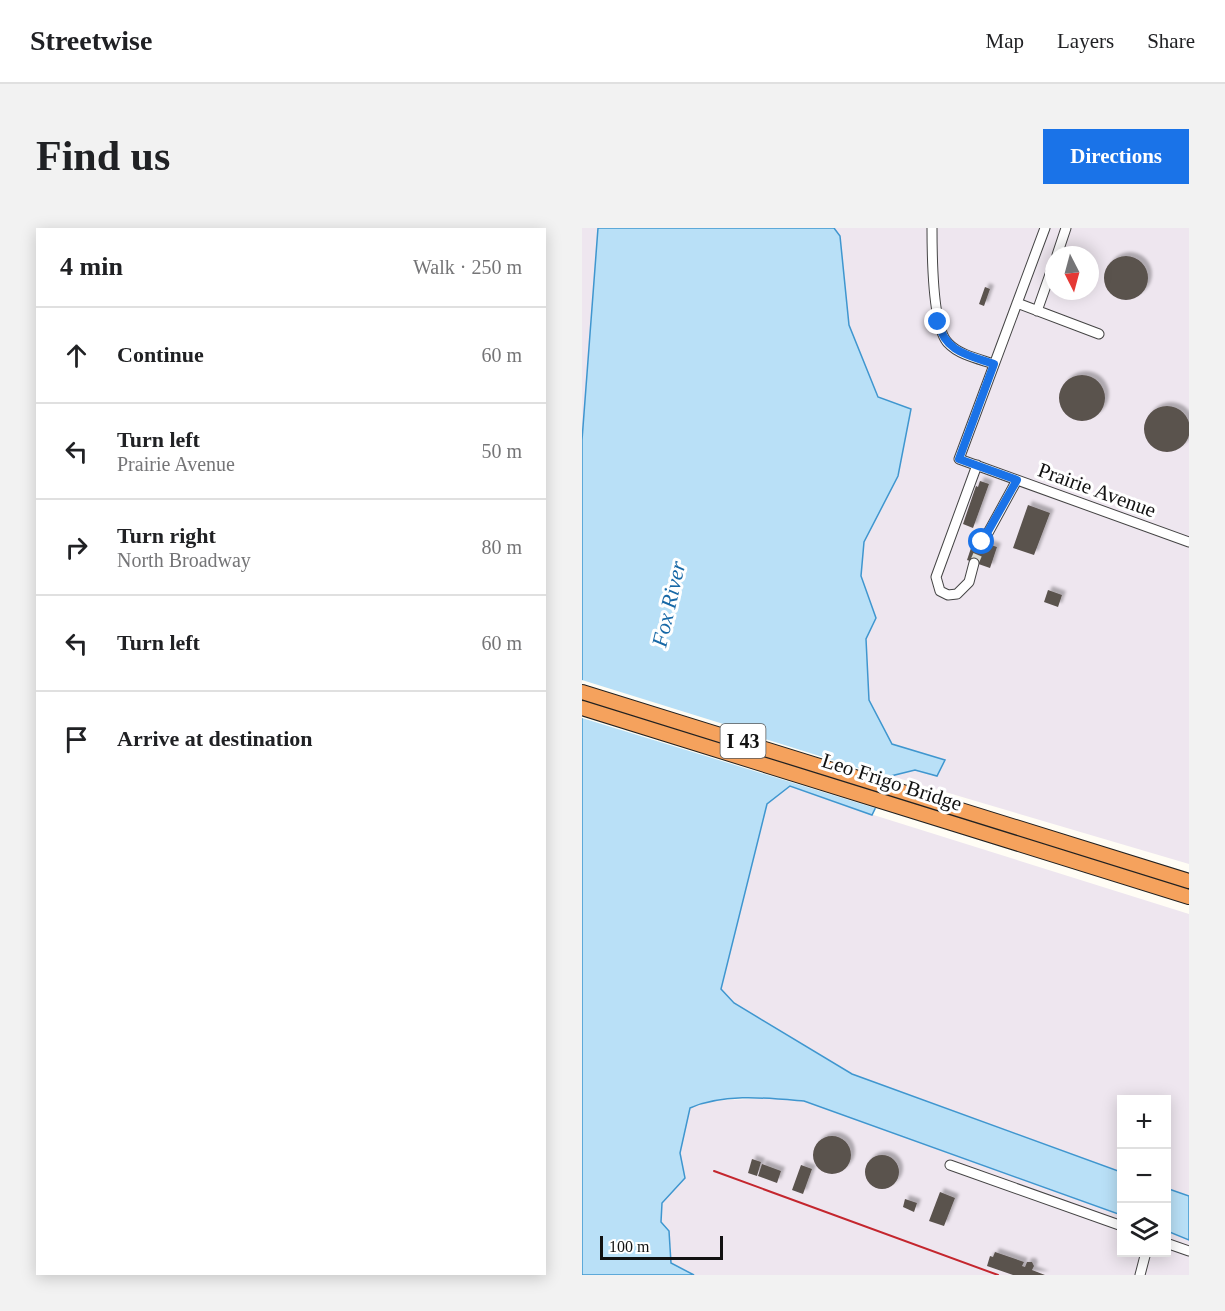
<!DOCTYPE html>
<meta charset="utf-8">
<style>
:root{--surface:#fff;--page:#f2f2f2;--text:#202124;--muted:#757577;--line:#e0e0e0;--accent:#1a73e8}
body{margin:0;font-family:"Times New Roman",serif;background:var(--page);color:var(--text)}
.controls{position:absolute;right:18px;bottom:18px;display:grid;overflow:hidden;border-radius:0px;box-shadow:0 3px 15px #0003}
.controls button{width:54px;height:54px;display:grid;place-items:center;padding:0;border:0;border-bottom:2px solid var(--line);background:var(--surface);color:var(--text);font:30px sans-serif}
.compass{position:absolute;left:463px;top:18px;width:54px;height:54px;border-radius:50%;background:var(--surface);box-shadow:0 3px 15px #0003;rotate:174deg}
.scale{position:absolute;left:18px;bottom:15px;width:123px;box-sizing:border-box;padding-left:6px;border:3px solid #111;border-top:0;font-size:16px;line-height:21px;white-space:nowrap;color:#111;-webkit-text-stroke:4px #fff;paint-order:stroke}
.stop{position:absolute;width:18px;height:18px;margin:-14px;border:4px solid #1a73e8;border-radius:50%;background:#fff}
.stop.end{background:#1a73e8;border-color:#fff;box-shadow:0 2px 6px #0008}
.list{margin:0;padding:0;list-style:none}
h2{display:flex;justify-content:space-between;align-items:center;height:78px;margin:0;padding:0 24px;font-size:26px}
h2 small{font-size:20px;font-weight:400;color:var(--muted)}
.list li{display:grid;grid-template-columns:39px 1fr auto;gap:18px;align-items:center;box-sizing:border-box;height:96px;padding:0 24px;border-top:2px solid var(--line)}
.list b{display:block;font-size:22px;white-space:nowrap}
.list p{margin:0;font-size:20px;white-space:nowrap;color:var(--muted)}
.list em{font-size:20px;font-style:normal;color:var(--muted)}
.icon{flex:none;width:33px;height:33px;fill:none;stroke:currentColor;stroke-width:2;stroke-linecap:round;stroke-linejoin:round}
.map{position:relative;flex:none;width:607px;height:1047px;overflow:hidden;border-radius:0px}
header{display:flex;align-items:center;gap:36px;box-sizing:border-box;height:84px;padding:0 30px;background:var(--surface);border-bottom:2px solid var(--line)}
header strong{font-size:28px}
nav{display:flex;gap:33px;margin-inline-start:auto;font-size:21px}
.intro{display:flex;align-items:center;justify-content:space-between;box-sizing:border-box;height:144px;padding:0 36px}
h1{margin:0;font-size:42px}
.button{padding:15px 27px;border-radius:0px;background:var(--accent);color:#fff;font-size:21px;font-weight:700}
main{display:flex;gap:36px;padding:0 36px}
aside{flex:1;background:var(--surface);border-radius:0px;box-shadow:0 3px 15px #0003}
.map>svg:first-child{display:block}
.industrial{fill:#eee6ef;fill-rule:evenodd}
.water{fill:#b9e0f7;stroke:#3f96cf;stroke-width:1.5}
.pier{fill:#fffdf5}
.building{fill:#5a524d;filter:url(#shadow)}
.lines{fill:none;stroke-linecap:round;stroke-linejoin:round}
.minor-tunnel{stroke:#dbdad3;stroke-width:9;stroke-dasharray:9 4.5;stroke-linecap:butt}
.minor-casing{stroke:#444;stroke-width:11}
.highway-casing{stroke:#222;stroke-width:16}
.minor{stroke:#fff;stroke-width:9}
.highway{stroke:#f5a25d;stroke-width:14}
.rail{stroke:#c4262e;stroke-width:2}
.route{stroke:#1a73e8;stroke-width:8}
.labels{text-anchor:middle;stroke-width:6;stroke-linejoin:round;paint-order:stroke}
.shield{fill:#fff;stroke:#585858;stroke-width:1.5}
.shield-label{font-size:20px;font-weight:bold;fill:#111}
.street-label{font-size:21px;fill:#111;stroke:#fff}
.water-label{font-size:22px;font-style:italic;fill:#1768a6;stroke:#fff}
</style>
<header>
<strong>Streetwise</strong>
<nav><a>Map</a><a>Layers</a><a>Share</a></nav>
</header>
<div class="intro"><h1>Find us</h1><a class="button">Directions</a></div>
<main>
<aside>
<h2>4 min<small>Walk · 250 m</small></h2>
<ul class="list">
<li><svg class="icon" aria-label="ahead" viewBox="0 0 24 24"><path d="M12 20V5M6 11l6-6 6 6"/></svg><div><b>Continue</b></div><em>60 m</em></li>
<li><svg class="icon" aria-label="left" viewBox="0 0 24 24"><path d="M17 20v-9H6M10 6l-5 5 5 5"/></svg><div><b>Turn left</b><p>Prairie Avenue</p></div><em>50 m</em></li>
<li><svg class="icon" aria-label="right" viewBox="0 0 24 24"><path d="M7 20v-9h11M14 6l5 5-5 5"/></svg><div><b>Turn right</b><p>North Broadway</p></div><em>80 m</em></li>
<li><svg class="icon" aria-label="left" viewBox="0 0 24 24"><path d="M17 20v-9H6M10 6l-5 5 5 5"/></svg><div><b>Turn left</b></div><em>60 m</em></li>
<li><svg class="icon" aria-label="arrive" viewBox="0 0 24 24"><path d="M6 21V4h12l-3 4 3 4H6"/></svg><div><b>Arrive at destination</b></div></li>
</ul>
</aside>
<div class="map">
<svg width="607" height="1047" viewBox="0 0 607 1047">
<defs>
<filter id="shadow"><feDropShadow dx="4" dy="-4" stdDeviation="1.5" flood-color="#0004"/></filter>
</defs>
<rect width="100%" height="100%" fill="#fffdf5"/>
<path class="industrial" d="M0,0H16L0,212Z
M252,0H607V636L309,548L333,542L354,548L362,532L310,516L287,472L284,411L294,390L279,348L282,313L316,248L329,181L296,169L267,97L258,8ZM472,27H508V63H472Z
M208,557L282,584L607,686V968L585,960L584,872H540L539,944L270,846L152,775L139,761L185,576Z
M185,870L222,873L539,987L540,1024H584L585,1003L607,1012V1047H112L89,1035V1019L79,994L80,975L103,950L98,925L108,880L124,873Z"/>
<path class="water" d="M16,0H252L258,8L267,97L296,169L329,181L316,248L282,314L279,348L294,390L284,411L287,472L310,516L363,532L355,548L333,542L309,548L290,587L208,558L185,576L139,761L152,775L270,846L539,944V987L222,873C186,870 142,865 108,880L98,925L103,950L80,975L79,994L87,1003L89,1035L112,1047H0V212Z
M584,960L607,968V1012L585,1003Z"/>
<path class="pier" d="M0,452L151,499V501L311,551L296,581L0,490Z"/>
<path class="building" d="M522 50a22 22 0 1 1 44 0a22 22 0 1 1-44 0Z
M403,59L408,61L402,78L397,76Z
M477 170a23 23 0 1 1 46 0a23 23 0 1 1-46 0Z
M562 201a23 23 0 1 1 46 0a23 23 0 1 1-46 0Z
M398,253L407,256L391,300L381,296L394,258L396,259Z
M446,277L468,285L452,327L431,320Z
M392,311L415,319L408,340L385,332Z
M466,362L480,367L476,379L462,374Z
M231 927a19 19 0 1 1 38 0a19 19 0 1 1-38 0Z
M283 944a17 17 0 1 1 34 0a17 17 0 1 1-34 0Z
M170,931L179,934L175,948L166,945Z
M180,936L199,943L195,955L176,948Z
M219,937L230,941L221,966L210,962Z
M358,964L373,970L362,998L347,993Z
M323,971L335,975L332,984L321,979Z
M413,1024L442,1034L440,1038L443,1039L445,1034H450L452,1038L450,1042L463,1047H431L405,1038L408,1028L411,1029Z"/>
<g class="lines">
<path class="minor-tunnel" d="M392,335L401,314"/>
<g class="minor-casing">
<path id="minor" d="M350,0C350,24 350,99 366,115C377,127 397,131 412,136
M463,0L377,231L607,314
M475,27L484,0
M435,75L517,106
M455,83L472,35
M401,314L435,252
M392,335L387,354L375,366L366,367L358,363L354,349L395,237
M368,937L540,998
M584,1015L607,1023
M558,1047L564,1024"/>
</g>
<g class="highway-casing">
<path id="highway" d="M0,464L607,653
M0,480L607,669"/>
</g>
<use href="#minor" class="minor"/>
<use href="#highway" class="highway"/>
<path class="rail" d="M132,943L416,1047"/>
</g>
<g class="lines">
<path class="route" d="M356,94C363,124 386,127 412,136L377,231L435,252L400,314"/>
</g>
<g class="labels">
<rect class="shield" x="138.5" y="496" width="45" height="34" rx="4.5"/>
<g class="shield-label">
<text x="161" y="520">I 43</text>
</g>
<g class="street-label">
<text transform="translate(515 262) rotate(20)" y="7">Prairie Avenue</text>
<text transform="translate(310 554) rotate(18)" y="7">Leo Frigo Bridge</text>
</g>
<g class="water-label">
<text transform="translate(86 376) rotate(-77)" y="8">Fox River</text>
</g>
</g>
</svg>
<div class="controls">
<button>+</button>
<button>−</button>
<button><svg class="icon" aria-label="layers" viewBox="0 0 24 24"><path d="M12 4l9 5-9 5-9-5zM3 14l9 5 9-5"/></svg></button>
</div>
<svg class="compass" viewBox="-18 -18 36 36"><path d="M0-13l5 13h-10z" fill="#e53935"/><path d="M0 13l5-13h-10z" fill="#757577"/></svg>
<div class="scale">100 m</div>
<div class="stop" style="left:400px;top:314px"></div>
<div class="stop end" style="left:356px;top:94px"></div>
</div>
</main>
